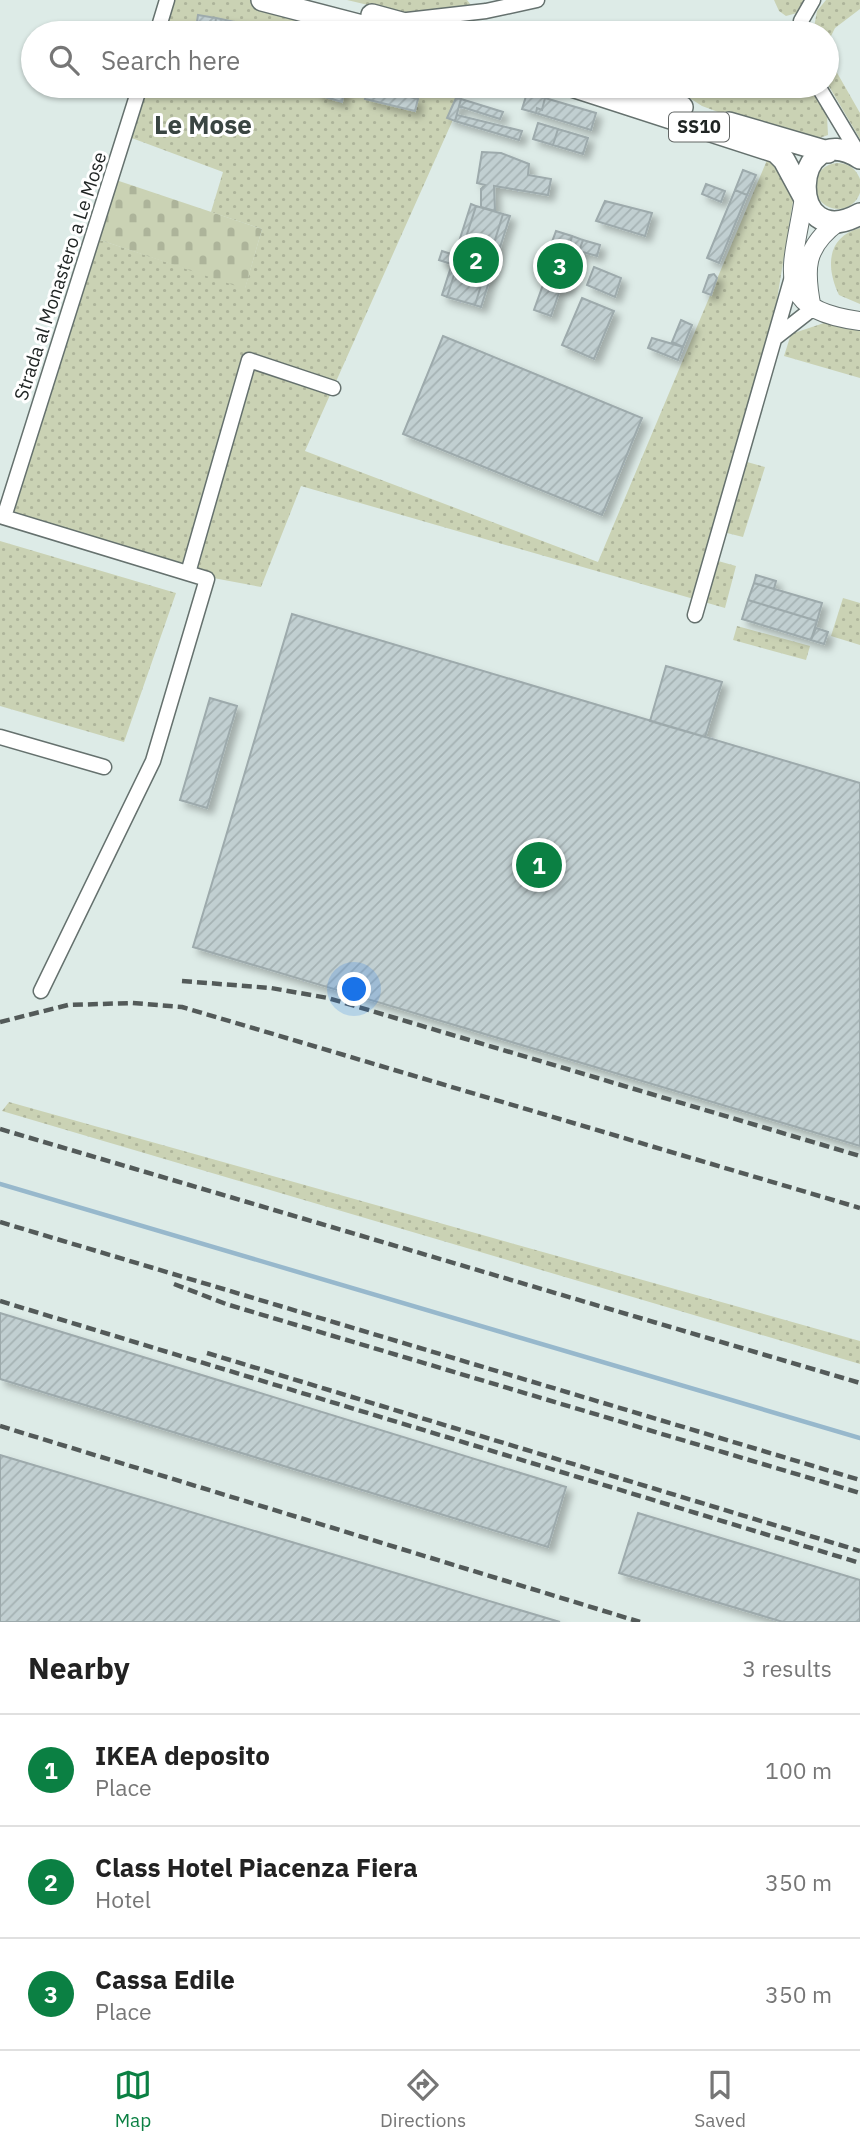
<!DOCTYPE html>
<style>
:root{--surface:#fff;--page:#f2f2f2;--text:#222;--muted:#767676;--line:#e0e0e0;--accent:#0b8043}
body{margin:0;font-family:"IBM Plex Sans",sans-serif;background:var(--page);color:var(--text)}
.you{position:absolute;left:355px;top:990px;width:24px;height:24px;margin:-18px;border:5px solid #fff;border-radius:50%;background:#1a73e8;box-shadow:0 0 0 10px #1a73e833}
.badge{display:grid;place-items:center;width:46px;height:46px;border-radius:50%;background:var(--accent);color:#fff;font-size:23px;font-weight:700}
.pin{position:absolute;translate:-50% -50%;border:4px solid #fff;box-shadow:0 2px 7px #0006}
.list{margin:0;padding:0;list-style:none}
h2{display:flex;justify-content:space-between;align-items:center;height:91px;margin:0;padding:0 28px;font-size:30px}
h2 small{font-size:23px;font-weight:400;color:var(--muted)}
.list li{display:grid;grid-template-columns:46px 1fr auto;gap:21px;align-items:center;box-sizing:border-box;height:112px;padding:0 28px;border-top:2px solid var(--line)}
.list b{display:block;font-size:26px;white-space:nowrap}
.list p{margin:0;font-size:23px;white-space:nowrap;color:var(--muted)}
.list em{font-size:23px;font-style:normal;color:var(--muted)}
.icon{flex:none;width:38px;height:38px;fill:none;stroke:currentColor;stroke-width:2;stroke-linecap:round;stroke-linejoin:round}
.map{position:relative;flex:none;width:860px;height:1622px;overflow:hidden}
.search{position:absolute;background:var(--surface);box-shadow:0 2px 5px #0004;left:21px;right:21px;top:21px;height:77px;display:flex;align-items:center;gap:18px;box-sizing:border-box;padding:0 24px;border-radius:38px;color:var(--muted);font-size:26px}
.sheet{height:427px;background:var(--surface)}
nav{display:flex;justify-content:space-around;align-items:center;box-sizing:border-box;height:98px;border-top:2px solid var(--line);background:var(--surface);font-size:19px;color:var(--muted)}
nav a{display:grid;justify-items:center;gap:4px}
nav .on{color:var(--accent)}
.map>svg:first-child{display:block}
.green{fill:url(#green-dots)}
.cemetery{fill:url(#cemetery-stones)}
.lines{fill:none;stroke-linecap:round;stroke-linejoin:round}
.stream{stroke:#97b8cc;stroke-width:4.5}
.building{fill:url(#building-hatch);stroke:#9daaac;stroke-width:2;filter:url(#shadow)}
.minor-casing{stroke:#65716e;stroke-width:17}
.tertiary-casing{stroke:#65716e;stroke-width:20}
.primary-casing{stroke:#65716e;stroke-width:24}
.minor{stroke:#fff;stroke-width:14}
.tertiary{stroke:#fff;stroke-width:18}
.primary{stroke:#fff;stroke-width:21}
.rail{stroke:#535a59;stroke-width:4.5;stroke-dasharray:10 5;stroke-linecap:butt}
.labels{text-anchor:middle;stroke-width:6;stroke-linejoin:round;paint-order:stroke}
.shield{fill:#fff;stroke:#626665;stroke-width:2}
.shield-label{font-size:18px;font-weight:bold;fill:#1f2423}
.street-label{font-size:19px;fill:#1f2423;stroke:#fff}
.district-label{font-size:26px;font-weight:bold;fill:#3a4542;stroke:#fff}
</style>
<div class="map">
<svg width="860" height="1622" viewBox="0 0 860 1622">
<defs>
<pattern id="green-dots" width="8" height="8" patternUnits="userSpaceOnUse" patternTransform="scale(1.75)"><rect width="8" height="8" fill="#cad2b4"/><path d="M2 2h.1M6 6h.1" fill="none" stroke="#adb49a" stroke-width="1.8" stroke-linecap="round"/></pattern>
<pattern id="cemetery-stones" width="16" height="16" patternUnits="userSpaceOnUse" patternTransform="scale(1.75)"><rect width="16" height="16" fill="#cad2b4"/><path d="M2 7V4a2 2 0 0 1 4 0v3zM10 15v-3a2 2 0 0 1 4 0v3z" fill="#adb49a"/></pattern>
<pattern id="building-hatch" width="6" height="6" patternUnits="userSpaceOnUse" patternTransform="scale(1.75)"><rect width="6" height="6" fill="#c1cfd1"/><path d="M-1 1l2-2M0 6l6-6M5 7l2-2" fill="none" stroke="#a5b2b3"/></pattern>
<filter id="shadow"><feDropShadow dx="5.5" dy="5.5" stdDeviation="3.5" flood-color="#0004"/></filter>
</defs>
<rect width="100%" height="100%" fill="#ddebe7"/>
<path class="green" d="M171,0H251L369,33H161Z
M347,0H467L471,5L402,13Z
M774,0H806L797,13L786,16L779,11Z
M826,0H860V9L835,28L828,42V57L860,113V139L827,83V33H813L817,11Z
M145,86H468L305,451L598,562L770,153L794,195L767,361L740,460L765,467L743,537L719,531L711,559L736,566L725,608L301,486L261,587L208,577L9,519L97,239L245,288L262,229L211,212L223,172L129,137Z
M645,86H809L827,116L828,135L811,141L737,119L702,106L685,95Z
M815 186a23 23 0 1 1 46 0a23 23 0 1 1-46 0Z
M860,228V304L839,295C826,268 826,237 860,228Z
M827,322L860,327V378L784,356L791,334Z
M0,541L176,593L124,742L0,706Z
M843,598L860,603V645L831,636Z
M737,626L810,646L806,660L733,640Z
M9,1102L860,1341V1364L2,1111Z"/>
<path class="cemetery" d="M116,180L262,229L245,289L97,239Z"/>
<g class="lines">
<path class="stream" d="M0,1184L860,1438"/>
</g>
<path class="building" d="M198,15L216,18L214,33H205V29L196,28Z
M216,18L235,22L233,33H214Z
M235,22L247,24L245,33H233Z
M320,86L345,89L342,102L318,95Z
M369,87L418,99L415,111L365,99Z
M527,93L545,98L542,110L537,108L536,113L522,109Z
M456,98L461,99L455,121L447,118Z
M545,98L596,113L591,130L536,113L537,108L542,110Z
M461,99L503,112L500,119L459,106Z
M457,115L522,131L519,140L455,121Z
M538,123L558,129L553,145L533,139Z
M558,129L588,138L583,154L553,145Z
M482,152L501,153L529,164L528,175L551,179L548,195L494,186L495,211L481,207V189L485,185L477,183Z
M743,170L756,175L747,195L735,190Z
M706,184L725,191L721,202L702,194Z
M735,190L747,195L719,263L707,258Z
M605,201L652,213L645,236L596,221Z
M471,204L476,206L447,297L442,295Z
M476,206L503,214L475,305L447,297Z
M503,214L510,216L481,307L475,305Z
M556,231L572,236L569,248L552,242Z
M572,236L583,240L579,251L569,248Z
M583,240L600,245L597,256L579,251Z
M552,242L579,251L567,290L540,281Z
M442,251L454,255L451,264L439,260Z
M594,267L621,278L615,297L587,285Z
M714,274L717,278L711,295L703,292L709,275Z
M544,282L561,287L551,316L534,310Z
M582,298L614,311L594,359L562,345Z
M681,320L692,325L683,347L672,342Z
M443,336L642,418L602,515L403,434Z
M652,338L683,347L678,360L648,348Z
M756,575L776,581L774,589L754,583Z
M754,583L822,603L817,621L748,600Z
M748,600L817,621L811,640L742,619Z
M292,614L860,783V1146L193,947Z
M816,628L828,632L824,644L811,640Z
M666,666L722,682L705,737L650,721Z
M210,698L237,706L207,808L180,800Z
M0,1313L566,1487L548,1547L0,1379Z
M0,1455L560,1622H0Z
M638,1513L860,1580V1622H783L619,1573Z"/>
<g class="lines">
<g class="minor-casing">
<path id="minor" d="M407,20L486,11L537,0
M157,33L167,0
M800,33L801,21L813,0
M818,86L860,156
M775,338L812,309
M0,516L207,579L153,761L41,991
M4,517L140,86
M188,573L249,360L333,388
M695,615L792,277
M0,737L104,767"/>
</g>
<g class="tertiary-casing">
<path id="tertiary" d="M804,197C794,267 768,309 860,321
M812,309C804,269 804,247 838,222"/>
</g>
<g class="primary-casing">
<path id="primary" d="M262,0L389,33
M372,15L438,33
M572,86L776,152L784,160L804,197
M621,86L682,107
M729,123L828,152
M860,158C790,114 784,256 860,214"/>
</g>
<use href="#minor" class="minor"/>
<use href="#tertiary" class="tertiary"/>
<use href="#primary" class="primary"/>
<path class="rail" d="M182,981L271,988L328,998L860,1156
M0,1022L68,1005L132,1003L182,1007L860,1208
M0,1129L860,1383
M0,1222L860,1480
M174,1284L226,1304L860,1493
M0,1301L860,1563
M207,1353L860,1551
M0,1426L640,1622"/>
</g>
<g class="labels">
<rect class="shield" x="669" y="112.5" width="60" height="29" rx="5"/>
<g class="shield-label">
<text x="699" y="133">SS10</text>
</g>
<g class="street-label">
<text transform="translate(60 276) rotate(-72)" y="7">Strada al Monastero a Le Mose</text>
</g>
<g class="district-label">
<text x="203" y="134">Le Mose</text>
</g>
</g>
</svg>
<div class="you"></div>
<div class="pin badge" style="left:539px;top:865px">1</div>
<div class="pin badge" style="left:476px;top:260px">2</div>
<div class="pin badge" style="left:560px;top:266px">3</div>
<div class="search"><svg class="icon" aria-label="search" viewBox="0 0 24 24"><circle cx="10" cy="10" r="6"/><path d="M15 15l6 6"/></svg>Search here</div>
</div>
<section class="sheet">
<h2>Nearby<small>3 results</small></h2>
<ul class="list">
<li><span class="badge">1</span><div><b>IKEA deposito</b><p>Place</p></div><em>100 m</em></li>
<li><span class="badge">2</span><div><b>Class Hotel Piacenza Fiera</b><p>Hotel</p></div><em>350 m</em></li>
<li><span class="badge">3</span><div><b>Cassa Edile</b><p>Place</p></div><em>350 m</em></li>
</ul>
</section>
<nav>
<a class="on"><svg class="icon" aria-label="map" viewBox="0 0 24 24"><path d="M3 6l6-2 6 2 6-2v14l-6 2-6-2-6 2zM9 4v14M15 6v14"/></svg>Map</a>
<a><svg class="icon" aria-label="directions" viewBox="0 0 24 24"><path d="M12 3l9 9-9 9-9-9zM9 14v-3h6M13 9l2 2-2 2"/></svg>Directions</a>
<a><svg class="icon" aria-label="saved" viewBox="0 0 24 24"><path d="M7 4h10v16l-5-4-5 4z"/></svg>Saved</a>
</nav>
